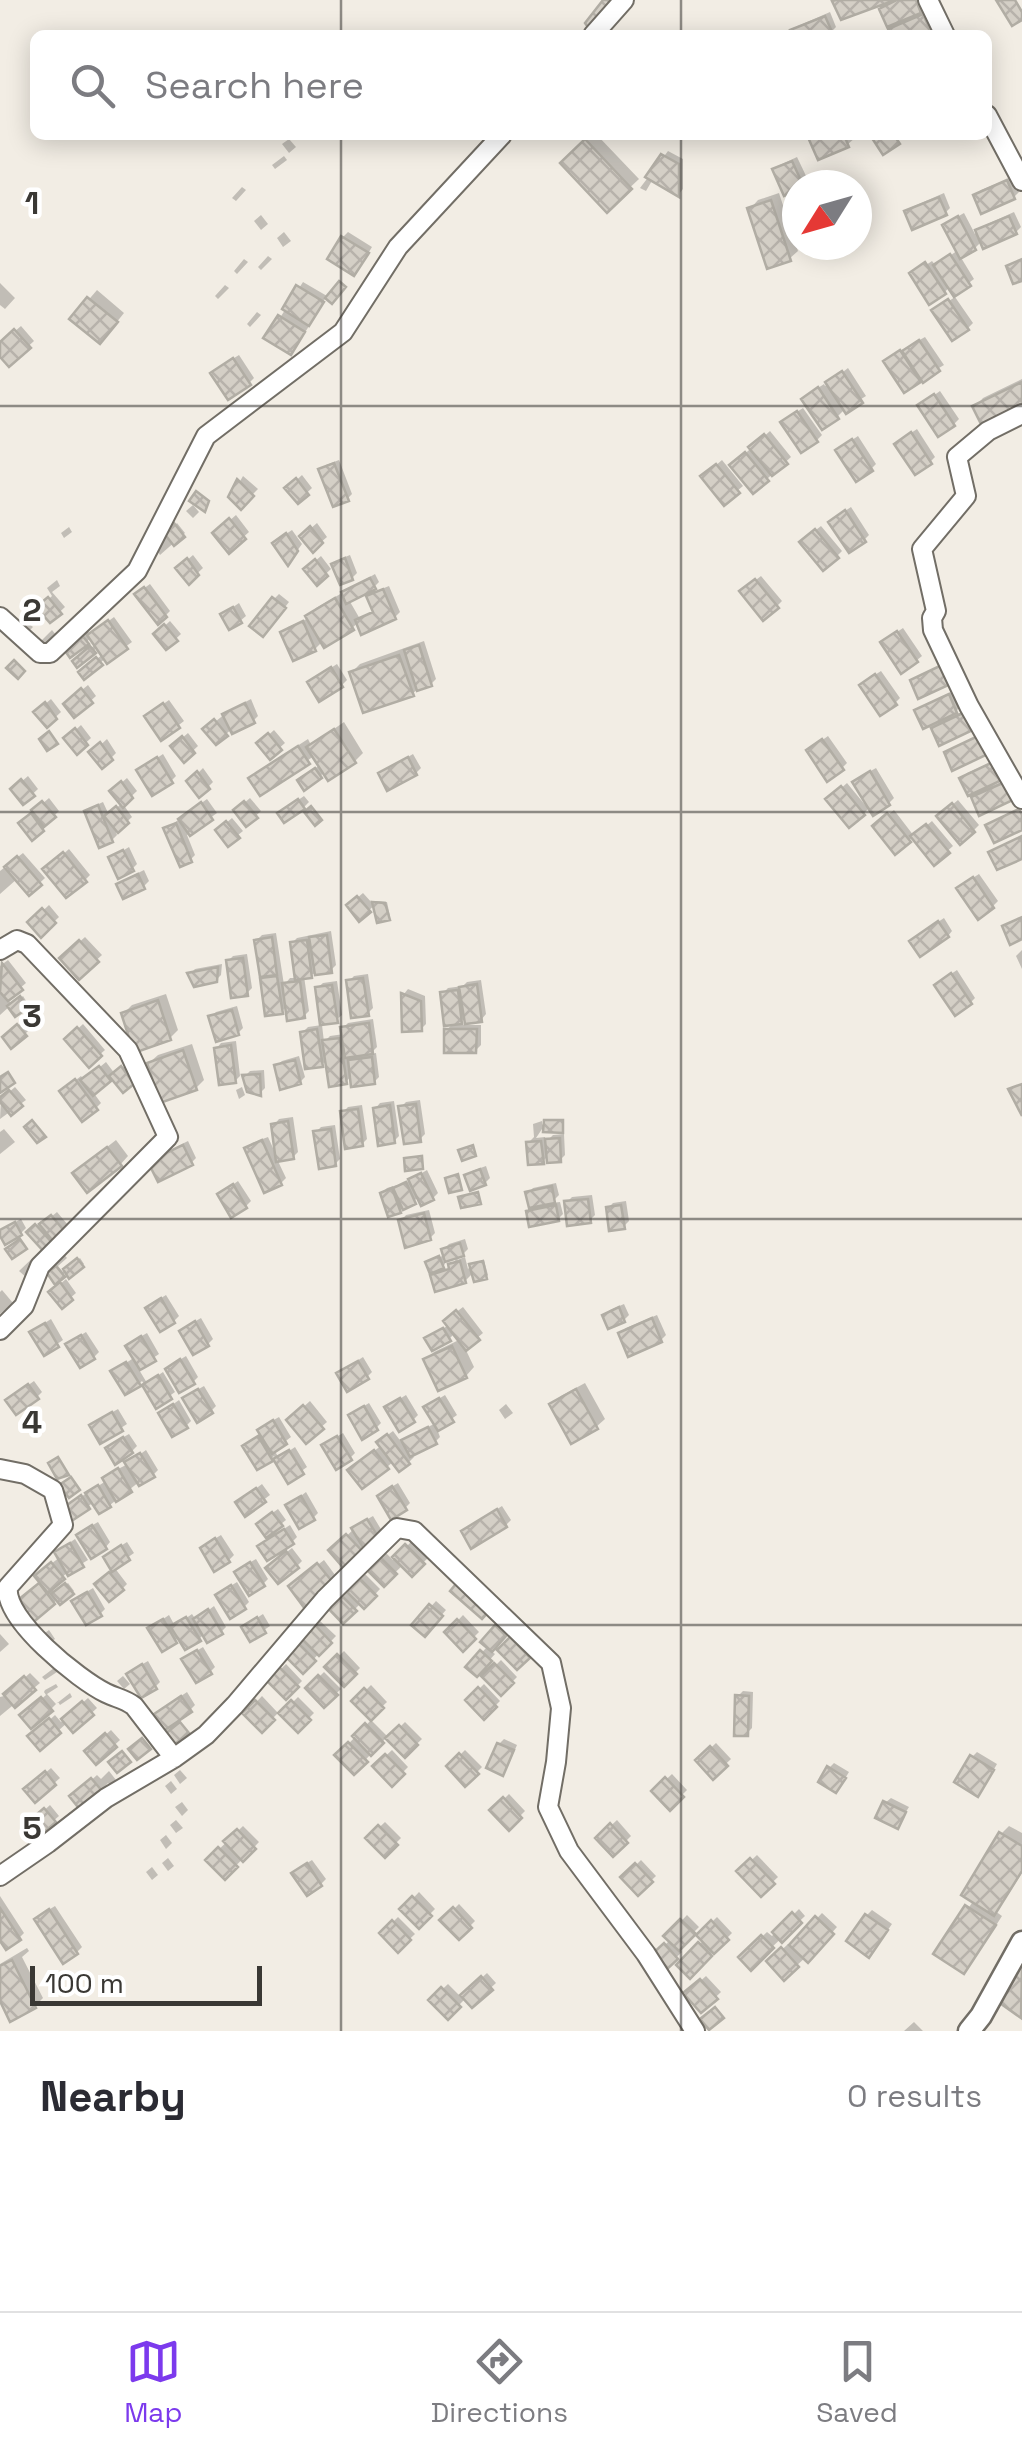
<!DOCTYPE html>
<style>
:root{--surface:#fff;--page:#f2f2f3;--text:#2b2b33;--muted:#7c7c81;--line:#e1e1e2;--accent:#7c3aed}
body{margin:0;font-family:"Space Grotesk",sans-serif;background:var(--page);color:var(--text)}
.compass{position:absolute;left:782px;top:170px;width:90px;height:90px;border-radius:50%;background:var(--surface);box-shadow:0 5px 25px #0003;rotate:233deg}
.scale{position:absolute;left:30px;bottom:25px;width:232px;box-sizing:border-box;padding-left:10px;border:5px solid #3a3834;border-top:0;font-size:28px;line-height:35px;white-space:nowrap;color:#3a3834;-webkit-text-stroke:8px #fff;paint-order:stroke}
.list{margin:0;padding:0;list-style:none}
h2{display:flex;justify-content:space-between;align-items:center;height:130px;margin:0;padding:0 40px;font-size:42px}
h2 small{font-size:32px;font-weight:400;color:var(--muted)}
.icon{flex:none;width:55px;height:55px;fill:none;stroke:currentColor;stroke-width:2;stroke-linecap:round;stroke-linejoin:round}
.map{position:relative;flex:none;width:1022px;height:2031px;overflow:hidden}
.search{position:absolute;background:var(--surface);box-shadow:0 5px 25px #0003;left:30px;right:30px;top:30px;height:110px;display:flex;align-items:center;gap:25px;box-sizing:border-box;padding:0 35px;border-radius:15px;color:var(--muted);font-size:38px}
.sheet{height:280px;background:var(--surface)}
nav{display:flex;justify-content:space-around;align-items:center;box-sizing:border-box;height:140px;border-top:2px solid var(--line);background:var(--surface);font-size:28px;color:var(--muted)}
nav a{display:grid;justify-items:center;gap:5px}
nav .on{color:var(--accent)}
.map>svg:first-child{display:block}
.shadow{fill:#0003}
.building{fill:url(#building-cross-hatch);stroke:#b1ada4;stroke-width:2.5}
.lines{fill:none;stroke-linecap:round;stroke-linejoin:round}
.minor-casing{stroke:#726e66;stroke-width:22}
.major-casing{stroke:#726e66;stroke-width:25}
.minor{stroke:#fff;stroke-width:18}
.major{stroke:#fff;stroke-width:20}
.grid{fill:none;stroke:#3a3834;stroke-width:2.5;stroke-opacity:0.55}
.grid-label{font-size:32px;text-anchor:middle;font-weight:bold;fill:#3a3834;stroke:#fff;stroke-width:9;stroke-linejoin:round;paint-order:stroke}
</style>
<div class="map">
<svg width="1022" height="2031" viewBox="0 0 1022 2031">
<defs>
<pattern id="building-cross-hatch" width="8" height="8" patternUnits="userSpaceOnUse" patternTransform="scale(2.5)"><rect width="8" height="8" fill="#d4cfc6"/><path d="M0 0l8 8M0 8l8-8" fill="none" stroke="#b7b2ab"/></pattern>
</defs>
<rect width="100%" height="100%" fill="#f2ede4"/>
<path class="shadow" d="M891,0H923L935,25L919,35H893L882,9Z
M830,12L836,27L831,32L825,35H795L793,31L798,26Z
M593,135H597L639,179L607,209L564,163Z
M810,135H855L856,137L847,145Z
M289,139L296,147L289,153L282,144Z
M668,151L683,159V189L679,194L653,179L646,191L640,188Z
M284,156L287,160L275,169L272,165Z
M797,157L808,180L797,187L775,170L780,165Z
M1013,177L1019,192L1014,197L976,195L981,190Z
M242,187L246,190L236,201L232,198Z
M779,193L798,251L789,259L750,209L758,200Z
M944,193L950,208L945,213L907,212L912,207Z
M1014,212L1021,227L1016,232L982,241L975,248L960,256L974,279L958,291L950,286L945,292L914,273L932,261L936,266L958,250L950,221L964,213L975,234L983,226Z
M261,215L268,224L261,230L254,221Z
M284,232L291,241L283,247L277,238Z
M348,232L372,247L359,268L343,237Z
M268,256L272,259L261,270L258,267Z
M244,259L248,262L237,274L234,271Z
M303,282L327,296L307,325L309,326L296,347L267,338Z
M0,283L15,298L5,309L0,305Z
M225,285L229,288L218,299L215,296Z
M97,290L124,313L108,333L73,318Z
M955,297L973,323L968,328L937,309Z
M257,312L261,315L250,327L247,324Z
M21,326L34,341L9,364L0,353V344Z
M925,337L944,365L904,389L891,356Z
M239,355L254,378L249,383L218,368Z
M848,368L866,396L845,409L837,417L809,394L824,384L825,386Z
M1022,379V401L975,407L983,398Z
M940,391L959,419L954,424L926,401Z
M803,408L822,435L817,440L789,417Z
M917,429L935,457L930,462L902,439Z
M770,431L791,457L767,479L738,460Z
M858,436L876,464L871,469L843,446Z
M339,460L352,494L347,499L321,470L326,465Z
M722,460L743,486L724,502L708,472Z
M302,475L312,488L298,501L288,488Z
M243,476L258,489L241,506L231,497Z
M193,505L199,512L193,518L186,511Z
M851,507L869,535L864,540L836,517Z
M236,515L249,532L229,550L215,533Z
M177,523L185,533L160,555L155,547Z
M317,523L327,537L313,549L302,536Z
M821,526L842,551L837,556L807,537Z
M69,527L72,532L64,538L61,533Z
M292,530L302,544L292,558L280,538Z
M193,555L203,568L189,581L178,568Z
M350,555L357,573L352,578L334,564L340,559Z
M321,556L331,569L317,582L306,569Z
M375,574L379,582L374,587L349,600L360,619L375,610L369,597L374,592L389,586L400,612L395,617L359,622L352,628L323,641L315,649L283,632L288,627L309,618L316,608Z
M761,576L782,601L777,606L747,587Z
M57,580L60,586L52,592L65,607L51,620L40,607L52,596L47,588Z
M150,584L170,611L165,616L143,589Z
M279,594L289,602L268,629L274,599Z
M239,603L246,616L240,621L223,614Z
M114,617L132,642L107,660L106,658L84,676L81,672L103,654L98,647L78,664L75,661L96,644L91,637L87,642L71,643L88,631L90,635Z
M25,620L33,627L28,632L18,627Z
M170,621L181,634L167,647L156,634Z
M903,628L922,656L917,660L888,638Z
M52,630L56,635L45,645L41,641Z
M424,641L436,679L431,684L418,689L412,694L352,672L360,664Z
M337,664L347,680L342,685L315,678Z
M881,671L900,698L895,703L867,680Z
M88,685L96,696L75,715L71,699Z
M954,691L961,706L949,718L970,708L977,723L934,728L945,716L917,711L922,706Z
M51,699L61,712L47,725L36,712Z
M251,699L258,716L253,721L232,729L226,734L206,729L230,710Z
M169,700L184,721L162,738L152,712Z
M344,722L363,753L355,761L325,772L320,776L305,775L320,765L314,756L261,793L252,779L260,770L308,739L311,745Z
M81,725L91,738L77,751L67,738Z
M274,730L285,743L270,756L260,743Z
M188,733L198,746L184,759L173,746Z
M828,736L847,763L842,768L814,746Z
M107,739L116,753L103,766L92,753Z
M163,754L176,776L171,781L145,766Z
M413,754L421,768L416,773H381Z
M999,759L1005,773L993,786L1010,778L1017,793L974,798L986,786L962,778L967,773Z
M203,768L213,782L200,795L189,782Z
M876,768L894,798L889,803L873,812L870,807L863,814L829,799L847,783L866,806L869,804L860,777Z
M28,776L38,789L24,802L13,789Z
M127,778L137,791L123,804L132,817L116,832L117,835L112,840L87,812L92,807L103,802L109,815L122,803L112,791Z
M304,796L309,802L304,807L285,809Z
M49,798L59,811L32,837L26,818Z
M250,798L261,811L247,824L236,810Z
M207,799L217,813L187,835L195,855L190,860L166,829Z
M958,800L979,825L974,830L939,816Z
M894,810L914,836L932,821L953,846L935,862L914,836L896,852L880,821Z
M232,818L243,831L228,843L218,830Z
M129,847L137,864L132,869L111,858Z
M69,849L90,875L85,880L51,865Z
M23,853L45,878L29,893L17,879L0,894V871Z
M144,870L149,881L144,886L124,896L119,885L124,880Z
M979,874L998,901L993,906L965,883Z
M363,893L373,904L376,901L387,902L390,916L388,918L375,905L360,918L349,905Z
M49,905L59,917L41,934L31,922Z
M944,918L952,931L948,936H917Z
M331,931L336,965L331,970L304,976L309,1011L304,1016L288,1005L282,1011L267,1013L257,940L262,935L276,933L284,985L290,978H297L292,943L297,938Z
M85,937L102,955L79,976L62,958Z
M1022,950V969L1016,956Z
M247,954L252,988L247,993L228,961L233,956Z
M8,960L26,983L7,999L12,1004L23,996L28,1004L16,1013L10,1006L0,1015V966Z
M222,964L221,975L216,980L190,974L195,969Z
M957,970L975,998L970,1003L942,980Z
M368,974L373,1008L368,1013L349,981L354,976Z
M481,980L486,1014L481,1020L466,1016L458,1025H481V1045L475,1051L447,1030L454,1022L443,993L448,988L463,986L467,982Z
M337,981L342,1015L336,1020L317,988L323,983Z
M408,989L425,996L426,1024L421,1029L404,994Z
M166,994L178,1030L170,1038L123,1014L132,1005Z
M237,1006L243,1028L238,1033L211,1017L216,1012Z
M373,1019L377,1047L370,1054L376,1053L379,1077L374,1082L352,1075L346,1082L328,1059L321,1065L302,1033L308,1027L322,1025L324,1042L330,1036L344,1034L343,1028L348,1023Z
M24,1021L30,1029L25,1034L10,1032Z
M83,1024L105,1050L89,1064L67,1039Z
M236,1041L240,1076L235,1081L216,1049L221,1043Z
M192,1044L204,1080L196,1088L149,1063L158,1055Z
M299,1056L305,1077L300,1082L276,1066L282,1061Z
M106,1062L115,1074L128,1063L138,1077L124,1089L113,1076L93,1092L101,1103L96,1108L67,1087L81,1076L84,1080Z
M264,1070L265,1088L260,1093L245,1076L250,1071Z
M15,1087L26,1100L0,1119L1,1099Z
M242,1087L245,1095L239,1099L236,1090Z
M420,1100L425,1134L420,1139L401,1107L406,1102Z
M394,1101L399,1136L394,1141L375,1109L380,1103Z
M362,1105L367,1139L362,1144L343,1112L348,1107Z
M293,1117L298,1152L293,1157L277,1159L286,1178L281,1183L247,1148L252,1143L268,1137L277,1157L274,1125L279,1119Z
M548,1119H564L563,1128L562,1130L542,1129L536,1138L545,1137L546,1142L553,1135L564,1134L565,1155L560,1160L549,1155L542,1162L528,1143L534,1137L533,1124L542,1121V1125Z
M335,1125L340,1159L335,1164L316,1132L321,1127Z
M4,1129L15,1142L0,1154V1132Z
M116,1140L128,1156L120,1165H84Z
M188,1141L196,1158L191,1163L156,1157Z
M486,1166L490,1178L485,1183L467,1176L472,1171Z
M427,1170L438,1193L433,1198L419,1197L399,1211L382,1193L387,1188L397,1185L398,1187Z
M238,1181L251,1201L246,1206L220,1194Z
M556,1183L559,1195L551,1203L560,1202L563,1214L558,1219L528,1212L531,1209L528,1193L533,1188Z
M592,1195L595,1215L590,1220L567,1202L572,1197Z
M626,1201L629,1221L624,1226L608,1208L613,1203Z
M429,1210L435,1233L430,1238L401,1221L406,1215Z
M57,1212L68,1225L55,1236L58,1239L27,1278L19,1271L44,1247L30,1232L41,1221L44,1223Z
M21,1219L26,1228L21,1233L6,1227Z
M465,1239L468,1249L457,1260L465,1257L468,1269L473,1263L484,1260L488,1275L486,1277L474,1272L465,1281L433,1275L435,1273V1276L462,1268L451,1265L461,1254L443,1260L445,1264L439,1270L430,1261L445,1255L444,1249L449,1244Z
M61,1251L67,1258L58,1266L63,1272L80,1258L84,1264L70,1275L67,1271L56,1281L44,1268Z
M66,1279L76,1293L62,1305L51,1292Z
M2,1290L13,1303L0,1314V1292Z
M166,1295L179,1316L174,1321L153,1303Z
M624,1304L629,1315L624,1320L605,1315L610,1310Z
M463,1307L483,1333L465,1348L474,1367L466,1376L440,1388L426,1360L434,1352L461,1339L455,1333L449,1339L427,1338L449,1325L451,1316Z
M657,1315L666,1335L661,1340L621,1333L626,1328Z
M201,1318L213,1339L208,1344L187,1326Z
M51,1319L63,1340L44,1353L37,1328Z
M86,1332L99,1352L94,1357L73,1340Z
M147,1333L159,1354L138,1368L147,1383L163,1372L175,1392L157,1405L142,1381L139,1384L114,1371L135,1357L133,1341Z
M186,1356L198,1377L193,1382L173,1364Z
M363,1357L372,1372L367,1377L339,1373Z
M34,1381L42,1392L37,1397L13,1396Z
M585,1383L605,1419L596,1427L552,1404L561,1396Z
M204,1386L216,1406L211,1411L190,1394Z
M406,1395L418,1415L413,1420L393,1403Z
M445,1395L457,1415L437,1429L440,1437L435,1442L411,1454L414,1457L409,1462L394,1461L387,1467L356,1465L382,1445L385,1437L393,1431L402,1443L410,1436L436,1423L432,1403Z
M179,1400L191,1421L186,1426L161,1413Z
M310,1401L327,1422L306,1440L289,1420Z
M369,1403L381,1423L376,1428L356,1411Z
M506,1404L513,1413L505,1419L499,1410Z
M118,1409L127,1424L101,1441L97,1421Z
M279,1417L291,1437L274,1450L279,1458L295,1447L307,1467L289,1480L274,1456L271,1459L250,1441L263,1434L265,1425Z
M343,1433L355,1453L350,1458L330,1441Z
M129,1434L137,1446L132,1451L113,1443Z
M146,1450L158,1470L153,1475L139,1482L110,1505L94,1502L68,1521V1505L106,1481L105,1478L110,1473L124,1466Z
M398,1483L410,1503L405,1508L385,1491Z
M262,1484L270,1495L246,1513L243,1498Z
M306,1492L318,1513L313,1518L288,1506Z
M502,1506L511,1520L506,1525L469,1527Z
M278,1509L286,1520L281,1524L264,1519Z
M373,1516L385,1536L346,1567L331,1551L359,1524Z
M98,1522L110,1542L105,1548L84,1530Z
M290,1525L297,1537L292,1542L265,1541Z
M221,1535L234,1555L229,1560L208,1543Z
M75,1539L88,1560L68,1572L51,1587L55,1593L68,1583L74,1591L60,1602L58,1598L54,1603L22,1599L42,1582V1571L60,1557L62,1548Z
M412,1541L428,1558L412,1573L403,1565L384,1583L368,1567L384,1551L393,1560Z
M127,1542L134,1553L114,1567L127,1584L122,1589L103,1579L114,1570L111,1552Z
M292,1548L302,1561L297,1566L273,1563Z
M256,1559L268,1579L263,1584L242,1567Z
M324,1560L338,1579L306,1605L296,1582Z
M364,1573L380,1589L364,1606L361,1603L343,1621L327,1604Z
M237,1582L249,1602L244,1607L224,1590Z
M93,1588L105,1609L100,1614L80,1596Z
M436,1601L446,1610L425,1634L414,1625Z
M214,1606L226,1627L221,1632L204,1634L199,1639L180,1637L162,1649L150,1628L169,1615L175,1626L192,1614L196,1620Z
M263,1614L270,1626L251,1639L249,1623Z
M463,1615L479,1632L463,1648L447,1632Z
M319,1620L336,1636L303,1670L287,1654Z
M501,1622L510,1629L490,1650L495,1654L477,1674L469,1666L488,1646L483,1641Z
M49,1630L55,1639L49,1644L42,1635Z
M0,1634L9,1644L0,1652Z
M203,1647L215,1667L210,1672L190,1655Z
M344,1651L360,1668L344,1684L328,1667Z
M501,1660L517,1677L501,1693L485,1676Z
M148,1661L160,1682L155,1687L134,1669Z
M286,1664L302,1681L286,1697L270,1680Z
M54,1668L57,1672L45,1680L42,1677Z
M324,1672L341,1689L324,1705L308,1688Z
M30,1673L40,1683L0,1716V1697L4,1696Z
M123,1676L130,1684L124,1689L117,1681Z
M56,1684L58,1687L47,1694L56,1704L70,1693L72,1697L60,1705L58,1702L51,1709L23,1715L46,1695L44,1692L45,1690Z
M484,1684L500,1701L484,1717L468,1700Z
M371,1685L387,1702L371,1717L355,1701Z
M743,1691L753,1692L752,1728L747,1733L738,1696Z
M187,1692L195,1705L190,1710L159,1711Z
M262,1696L278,1713L262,1729L246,1713Z
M298,1697L314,1713L298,1729L282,1713Z
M88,1698L97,1708L73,1730L67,1723L40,1747L31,1737L55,1715L61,1722Z
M371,1720L389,1738L405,1722L422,1739L405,1755L386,1738L354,1772L338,1755Z
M111,1730L120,1740L96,1762L87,1751Z
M504,1739L517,1745L507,1768L502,1773L499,1744Z
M716,1743L731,1759L713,1776L698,1760Z
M392,1750L408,1767L392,1783L375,1766Z
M465,1750L482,1767L466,1783L449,1766Z
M977,1752L997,1764L983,1788L972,1757Z
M834,1763L849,1772L841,1785L829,1768Z
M51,1768L60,1778L35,1800L26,1790Z
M180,1770L187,1778L180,1784L174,1775Z
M109,1771L116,1780L110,1785L108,1783L101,1791L73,1797L97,1775L101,1779Z
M672,1774L687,1790L670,1807L654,1791Z
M171,1781L177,1789L171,1794L165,1786Z
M509,1794L525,1811L509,1827L493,1810Z
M891,1798L909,1807L897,1826L885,1803Z
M182,1802L188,1810L182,1816L175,1807Z
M50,1805L59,1816L35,1837L26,1827Z
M176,1820L183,1828L176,1833L170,1825Z
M617,1820L631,1836L613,1854L598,1838Z
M385,1822L401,1838L385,1854L368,1838Z
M243,1826L259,1842L225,1877L208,1860Z
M1009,1826L1022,1833V1873L1002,1904L995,1911L1002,1916L972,1963L964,1971L937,1954L974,1900L1001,1834Z
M166,1835L172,1843L166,1849L160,1840Z
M757,1855L778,1877L761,1893L740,1871Z
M168,1858L174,1866L168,1871L162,1863Z
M312,1860L326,1879L321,1884L299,1868Z
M641,1860L656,1876L638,1893L624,1877Z
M152,1867L158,1875L152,1880L146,1872Z
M419,1892L435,1909L419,1925L403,1909Z
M0,1896L24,1933L19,1938L0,1937Z
M459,1904L475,1921L459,1937L443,1920Z
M55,1906L82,1947L77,1952L42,1914Z
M799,1909L805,1916L751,1967L741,1957L767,1932L772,1936Z
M872,1910L892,1924L874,1950L867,1915Z
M822,1913L837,1927L808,1959L806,1957L784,1977L770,1961L788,1944L790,1947Z
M687,1915L699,1927L678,1948L682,1952L665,1968L654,1956L671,1939L667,1936Z
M398,1917L415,1934L398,1950L382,1933Z
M717,1917L732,1933L690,1975L679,1965L704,1940L699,1935Z
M27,1948L29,1951L22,1957L43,1998L35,2006L0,1996V1964Z
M487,1973L496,1983L472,2005L466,1998L448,2016L431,2000L448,1984L461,1997Z
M706,1976L721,1992L702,2010L687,1993Z
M914,2022L923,2031H904Z"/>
<path class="building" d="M603,0H607L614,5L592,33L585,23Z
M836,0H895L841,20L832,1Z
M897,0H916L921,13L887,27L879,9Z
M996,0H1015L1022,12V20L1012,26Z
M923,14L931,32L925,35H891L888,29Z
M825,16L833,34L792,35L790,30Z
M807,135H844L849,147L818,160Z
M870,135H894L900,144L883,155Z
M585,139L632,189L607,213L560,163Z
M661,154L679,164V197L645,177Z
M792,161L803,185H797V190L784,196L772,169Z
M1007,180L1015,199L981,214L973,195Z
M939,197L947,215L912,230L904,211Z
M771,200L791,261L767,269L747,208Z
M958,216L976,250L960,259L942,225Z
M1009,216L1017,234L983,249L975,230Z
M341,236L369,253L354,276L327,259Z
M950,254L971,286L954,297L933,265Z
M1022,259V281L1013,284L1006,266Z
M925,262L946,294L929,305L909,273Z
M339,281L346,287L332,304L325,298Z
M296,285L324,302L309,326L282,309Z
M87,297L118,322L100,344L69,319Z
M948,299L969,330L952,341L931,310Z
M278,315L305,332L291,355L263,338Z
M14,329L31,348L9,367L0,357V342Z
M919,340L940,371L923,383L902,351Z
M900,350L921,382L904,393L883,361Z
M233,358L251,385L228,400L210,373Z
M842,371L863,403L846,414L825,382Z
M1022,382V404L981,424L972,406Z
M818,387L839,419L822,430L801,399Z
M934,394L955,426L938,437L917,405Z
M797,411L818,442L801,453L780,422Z
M911,432L932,464L915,475L894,444Z
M764,434L788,464L772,476L748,447Z
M852,439L873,471L856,482L835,450Z
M745,452L769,481L753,494L729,465Z
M334,463L349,501L333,507L318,469Z
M716,464L740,493L724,506L700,476Z
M296,478L309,495L298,504L284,488Z
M237,479L254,496L241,510L228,497Z
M196,491L209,501L205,512L189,501Z
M845,510L866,542L849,553L828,522Z
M229,518L246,539L229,554L212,533Z
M174,523L185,537L174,546L163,532Z
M310,526L323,543L313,553L299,536Z
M815,529L839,558L823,571L799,542Z
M286,533L298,551L288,566L272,543Z
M187,558L199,575L189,585L175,568Z
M345,558L353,580L340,585L331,564Z
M315,559L328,576L317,586L303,569Z
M370,578L376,589L346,604L341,592Z
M755,579L779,608L763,621L739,591Z
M144,587L167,617L158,625L134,594Z
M383,589L396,619L361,635L355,620L373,612L366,596Z
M48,597L62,614L50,623L36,607Z
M272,597L286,608L263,637L249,626Z
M335,598L354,630L324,648L305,616Z
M233,607L242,623L229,630L220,614Z
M108,620L128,649L107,664L87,635Z
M303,621L316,651L293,661L280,632Z
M164,624L178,641L166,650L153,634Z
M897,631L918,662L901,674L880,642Z
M81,634L89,644L70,658L63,648Z
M419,645L432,686L417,691L404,650Z
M90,646L96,653L77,668L72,661Z
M399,655L414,696L363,713L349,672Z
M96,657L103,665L84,680L78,672Z
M14,660L25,671L18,679L6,668Z
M944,664L953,683L918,699L910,680Z
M331,667L343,687L319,702L307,682Z
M875,674L897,705L880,716L859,685Z
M81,688L93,703L74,718L63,704Z
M949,694L957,713L923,729L914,710Z
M45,702L57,719L47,728L33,712Z
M163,703L180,728L161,741L144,716Z
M245,703L255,723L232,734L222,714Z
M965,712L973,730L939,746L931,728Z
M214,719L228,736L216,745L202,729Z
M75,728L88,745L77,755L63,738Z
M334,729L356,763L328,781L306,747Z
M49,731L58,744L47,751L39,739Z
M268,733L282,750L270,760L256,743Z
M182,736L195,753L184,763L170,746Z
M978,736L986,755L952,771L944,752Z
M822,739L844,770L827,782L806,750Z
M100,742L113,760L102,769L88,752Z
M298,746L310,764L260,796L248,778Z
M157,757L173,783L152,796L136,770Z
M408,757L417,775L387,791L378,773Z
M993,762L1002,780L968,796L959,778Z
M315,768L322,778L304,791L297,780Z
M197,771L210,789L199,798L186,781Z
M870,771L890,805L873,816L852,782Z
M21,779L35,796L23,805L10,789Z
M121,781L133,798L123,808L109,791Z
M1005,782L1013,800L979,816L971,797Z
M841,786L865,815L849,828L825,799Z
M298,799L305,809L284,823L277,813Z
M42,801L56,817L44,827L31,810Z
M244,801L258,818L246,827L233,810Z
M201,802L213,820L190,836L178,819Z
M952,803L975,832L960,845L936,816Z
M98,805L113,842L99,848L84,811Z
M116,806L129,823L118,833L104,816Z
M311,806L322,820L315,826L304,812Z
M1019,809L1022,815V830L994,843L985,825Z
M31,813L44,831L32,841L18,823Z
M887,813L911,842L895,855L872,826Z
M226,821L240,838L228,847L215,830Z
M176,823L192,862L180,867L163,828Z
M926,824L950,853L934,866L910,836Z
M1022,836V859L997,870L988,852Z
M123,850L134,871L118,879L108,857Z
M63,852L87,882L66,898L42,869Z
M17,856L42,885L29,896L4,867Z
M138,874L145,889L123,899L116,884Z
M973,877L994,908L978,920L956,888Z
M357,896L371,912L359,922L346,905Z
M372,902L385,903L390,920L377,923Z
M42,908L56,923L41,938L27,922Z
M1022,917V939L1010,945L1002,926Z
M938,921L949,937L920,957L909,941Z
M327,935L332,973L315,975L309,937Z
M272,937L277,975L260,977L254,940Z
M79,940L99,962L79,980L59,958Z
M307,940L312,978L295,980L290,942Z
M243,958L248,996L231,998L226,960Z
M2,963L23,990L8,1001L0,992Z
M218,967L217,982L194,987L187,973Z
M951,973L972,1004L955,1016L934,985Z
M277,976L283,1014L265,1016L260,978Z
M363,978L369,1016L351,1018L346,980Z
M300,981L305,1018L287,1021L282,983Z
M477,984L482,1022L465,1024L459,987Z
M332,985L338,1023L320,1025L315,987Z
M458,990L462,1024L444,1026L440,992Z
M401,993L421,1001L422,1031L402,1032Z
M20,996L28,1008L15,1017L7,1006Z
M158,1000L171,1040L134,1053L121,1013Z
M232,1010L239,1035L216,1042L208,1016Z
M369,1023L373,1054L345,1058L340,1027Z
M17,1024L27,1036L11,1049L2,1037Z
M77,1027L102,1056L89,1068L64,1039Z
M317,1029L323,1067L305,1069L300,1032Z
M444,1029H477L476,1053H444Z
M340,1038L347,1084L329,1087L322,1040Z
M231,1045L236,1083L219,1085L214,1048Z
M183,1050L197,1090L160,1103L147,1063Z
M372,1057L375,1084L351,1087L348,1060Z
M295,1060L301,1084L280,1090L274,1065Z
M99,1066L111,1081L93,1096L80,1080Z
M121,1066L134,1084L123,1093L109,1076Z
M8,1072L15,1083L0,1093V1077Z
M260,1074L261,1096L247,1092L242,1075Z
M75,1079L98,1110L82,1122L59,1091Z
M1022,1084V1116L1008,1089Z
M9,1090L23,1106L11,1116L0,1102V1097Z
M416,1104L421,1142L404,1144L398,1106Z
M390,1105L395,1143L378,1146L373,1108Z
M358,1109L363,1146L345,1149L340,1111Z
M32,1120L46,1137L37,1143L24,1127Z
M544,1120H563V1133L543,1132Z
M288,1121L294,1159L276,1162L271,1124Z
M331,1129L336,1166L319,1169L313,1131Z
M560,1138L561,1162L547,1163L545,1139Z
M262,1140L282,1185L264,1193L244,1148Z
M541,1141L544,1164L528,1165L526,1142Z
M183,1145L193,1165L158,1182L148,1162Z
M473,1145L476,1156L462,1161L458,1150Z
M107,1147L122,1166L87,1193L72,1173Z
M422,1156L423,1169L405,1171L404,1158Z
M480,1169L486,1185L470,1191L464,1175Z
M421,1173L434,1200L421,1206L408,1179Z
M458,1174L462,1190L449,1193L445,1178Z
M406,1182L416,1204L403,1210L393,1188Z
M233,1184L247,1208L231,1218L217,1194Z
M552,1186L555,1203L529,1208L525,1192Z
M392,1188L401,1213L388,1217L380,1193Z
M478,1192L481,1204L461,1208L458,1197Z
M588,1199L591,1223L567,1226L564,1201Z
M556,1205L559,1221L529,1227L526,1211Z
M621,1205L625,1229L609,1231L606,1207Z
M424,1213L431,1240L405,1248L398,1220Z
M51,1215L65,1232L53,1241L39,1224Z
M15,1222L22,1235L5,1245L0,1236V1230Z
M35,1224L55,1246L46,1254L26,1232Z
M20,1239L27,1249L12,1259L5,1249Z
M460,1243L464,1256L445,1262L441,1249Z
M439,1256L444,1268L430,1274L425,1262Z
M77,1258L84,1267L69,1279L63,1269Z
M460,1261L466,1283L435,1292L430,1275L449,1269L448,1264Z
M483,1261L487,1279L474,1282L469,1264Z
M56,1266L65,1277L55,1285L47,1273Z
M60,1282L73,1300L62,1309L48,1292Z
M161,1298L175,1323L160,1332L145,1308Z
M619,1307L625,1322L608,1329L602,1315Z
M456,1310L480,1340L466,1351L443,1321Z
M652,1318L662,1342L628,1357L618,1333Z
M195,1321L209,1346L193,1355L179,1331Z
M45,1323L59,1347L44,1356L29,1332Z
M443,1328L451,1341L432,1351L424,1338Z
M81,1335L95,1359L80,1368L65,1344Z
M141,1336L156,1361L140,1370L125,1346Z
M452,1346L467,1378L438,1391L423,1359Z
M180,1359L195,1384L179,1393L165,1369Z
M358,1361L369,1379L347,1392L336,1373Z
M126,1362L141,1386L125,1395L110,1371Z
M158,1375L172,1399L156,1409L142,1385Z
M28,1384L39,1399L16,1415L5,1400Z
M198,1389L213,1413L197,1423L182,1398Z
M576,1389L598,1429L571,1444L549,1404Z
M400,1398L415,1422L399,1432L384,1407Z
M439,1398L454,1422L438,1431L423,1407Z
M173,1404L188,1428L172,1437L158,1413Z
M303,1405L324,1429L306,1444L286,1420Z
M364,1406L378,1430L362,1440L348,1415Z
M112,1412L123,1431L100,1444L89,1425Z
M273,1420L287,1444L272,1454L257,1430Z
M428,1427L437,1444L410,1457L401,1440Z
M387,1434L410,1464L399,1472L376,1442Z
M258,1436L273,1461L257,1470L242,1446Z
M337,1436L352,1460L336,1470L321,1445Z
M123,1437L133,1453L115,1465L105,1448Z
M289,1450L304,1474L288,1484L273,1459Z
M374,1450L389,1469L362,1489L347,1470Z
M140,1453L155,1477L139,1486L124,1462Z
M58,1457L69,1475L57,1479L48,1463Z
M118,1468L132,1492L116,1502L102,1478Z
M71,1477L80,1490L69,1498L59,1485Z
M98,1485L111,1507L99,1514L85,1493Z
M392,1486L407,1510L391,1520L377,1496Z
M256,1488L266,1502L245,1517L235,1502Z
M81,1495L90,1509L67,1524L60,1510Z
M301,1496L315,1520L299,1529L285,1505Z
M497,1509L507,1527L471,1549L461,1531Z
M272,1512L283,1526L266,1538L256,1524Z
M367,1519L382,1543L366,1552L351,1528Z
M92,1525L107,1549L91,1559L76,1535Z
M284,1529L294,1544L267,1561L257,1546Z
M346,1534L365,1554L346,1571L328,1550Z
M215,1538L230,1562L214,1572L200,1548Z
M70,1543L84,1567L68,1576L54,1552Z
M405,1544L425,1564L412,1577L392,1557Z
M121,1545L130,1560L112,1572L103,1557Z
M286,1551L299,1568L278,1584L265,1568Z
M377,1554L397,1574L384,1587L364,1567Z
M51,1562L65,1579L48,1593L34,1576Z
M250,1562L265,1586L249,1596L234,1572Z
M317,1563L335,1585L305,1609L288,1586Z
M109,1572L124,1590L109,1602L94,1584Z
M357,1576L377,1596L364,1609L344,1589Z
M460,1579L492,1608L482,1619L450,1591Z
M39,1583L55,1604L30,1625L13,1604Z
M65,1583L74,1594L60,1605L51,1594Z
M231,1585L246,1609L230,1619L215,1595Z
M337,1591L357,1611L343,1624L324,1604Z
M87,1592L102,1616L86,1625L71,1601Z
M429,1604L443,1616L425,1637L411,1625Z
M208,1609L223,1634L207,1643L193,1619Z
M186,1617L201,1641L185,1650L170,1626Z
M257,1617L266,1633L250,1642L241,1627Z
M163,1619L177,1643L162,1652L147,1628Z
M457,1619L476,1639L463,1652L444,1632Z
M313,1623L332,1643L319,1656L299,1636Z
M495,1625L506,1636L492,1652L480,1642Z
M510,1637L530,1658L517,1670L497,1650Z
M296,1641L316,1661L303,1674L283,1654Z
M197,1650L212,1674L196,1683L181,1659Z
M480,1650L492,1661L477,1677L465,1667Z
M337,1654L357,1674L344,1687L324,1667Z
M494,1663L514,1683L501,1696L481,1676Z
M142,1664L157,1689L141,1698L126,1674Z
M279,1667L299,1687L286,1700L266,1680Z
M318,1675L338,1695L324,1708L305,1688Z
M24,1676L36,1690L15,1708L3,1694Z
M478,1687L497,1707L484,1720L465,1700Z
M364,1688L384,1708L371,1721L351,1701Z
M735,1695L749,1696L748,1736H734Z
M181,1696L192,1712L162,1732L151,1716Z
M41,1697L53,1711L31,1729L19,1715Z
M255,1700L275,1720L262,1733L242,1713Z
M291,1700L311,1720L298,1733L278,1713Z
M82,1701L94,1715L73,1733L61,1719Z
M49,1718L61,1733L40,1751L27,1736Z
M180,1722L189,1733L175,1744L166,1733Z
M365,1723L384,1743L371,1756L352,1736Z
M399,1725L418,1745L405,1758L385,1738Z
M105,1733L117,1747L96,1765L84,1751Z
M142,1738L151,1749L137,1760L128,1749Z
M348,1742L368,1762L354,1775L334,1755Z
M497,1743L514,1750L503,1776L486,1768Z
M710,1746L728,1766L713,1780L695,1760Z
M122,1751L131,1762L117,1773L108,1762Z
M459,1753L479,1774L465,1787L446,1766Z
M385,1754L405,1774L392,1787L372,1766Z
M970,1755L994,1770L978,1797L954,1782Z
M827,1766L846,1778L836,1793L818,1782Z
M45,1771L56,1785L35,1803L23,1789Z
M665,1777L684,1797L670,1811L651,1791Z
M91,1778L103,1792L81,1811L69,1796Z
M503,1797L522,1818L509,1831L489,1810Z
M883,1801L906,1812L898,1829L875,1818Z
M44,1808L56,1822L34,1841L22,1827Z
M610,1823L628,1843L613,1857L595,1838Z
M378,1825L398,1845L385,1858L365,1838Z
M237,1829L256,1849L243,1862L223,1841Z
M999,1832L1022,1846V1871L994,1916L961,1895Z
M218,1847L238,1867L225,1880L205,1860Z
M750,1858L775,1884L761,1897L736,1871Z
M307,1863L322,1886L307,1896L291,1873Z
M635,1863L653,1882L638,1896L620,1877Z
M412,1896L432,1916L419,1929L399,1909Z
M965,1905L996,1925L964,1974L933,1954Z
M453,1907L472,1928L459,1940L439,1920Z
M0,1908L21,1940L6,1950L0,1941Z
M49,1909L78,1954L63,1964L34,1919Z
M792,1912L802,1923L782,1943L772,1932Z
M865,1914L888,1930L869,1958L846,1941Z
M815,1916L834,1934L808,1963L789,1945Z
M680,1919L696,1934L679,1951L663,1936Z
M392,1920L411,1940L398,1953L379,1933Z
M711,1920L729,1940L714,1954L696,1935Z
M761,1935L774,1948L751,1971L738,1957Z
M698,1942L712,1956L690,1979L676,1965Z
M664,1943L678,1959L665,1971L650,1956Z
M781,1947L799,1967L784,1981L766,1961Z
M12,1960L36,2008L10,2022L0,2001V1966Z
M1017,1966L1022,1969L1021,2018L994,1999Z
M481,1976L493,1990L472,2008L460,1995Z
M700,1979L718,1999L701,2013L683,1993Z
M441,1987L461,2007L448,2020L428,2000Z
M715,2007L724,2018L709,2030L700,2019Z"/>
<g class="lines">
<g class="minor-casing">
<path id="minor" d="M928,0L945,35
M593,35L624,0
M987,115L1022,181
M1022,414L988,431L957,457L966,496L922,549L936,611L932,618L933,630L969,706L1022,799
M0,617L40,653H50L137,571L206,436L343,332L398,247L502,135
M0,950L17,940L27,944L128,1050L168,1137L40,1266L24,1306L0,1330
M0,1469L25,1474L53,1490L63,1525L8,1587C3,1619 79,1680 106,1693C116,1698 125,1699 134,1706L174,1758
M0,1876L48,1843L106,1798L174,1758L206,1735L235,1705L325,1599L397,1528L414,1531L551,1663L561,1708L556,1762L548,1807L569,1851L646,1954L695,2031"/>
</g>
<g class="major-casing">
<path id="major" d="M969,2031L981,2016L1022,1942"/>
</g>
<use href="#minor" class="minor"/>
<use href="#major" class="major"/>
</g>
<path class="grid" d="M341,0V35M681,0V35M341,135V2031M681,135V2031M0,406H1022M0,812H1022M0,1219H1022M0,1625H1022"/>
<g class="grid-label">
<text x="32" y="214">1</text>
<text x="32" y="621">2</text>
<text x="32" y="1027">3</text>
<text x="32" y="1433">4</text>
<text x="32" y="1839">5</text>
</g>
</svg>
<svg class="compass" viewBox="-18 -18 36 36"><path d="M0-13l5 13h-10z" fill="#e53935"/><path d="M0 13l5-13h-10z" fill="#7c7c81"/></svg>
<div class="scale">100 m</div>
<div class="search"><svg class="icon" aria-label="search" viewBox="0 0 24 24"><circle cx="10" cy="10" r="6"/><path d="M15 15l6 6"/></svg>Search here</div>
</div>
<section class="sheet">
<h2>Nearby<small>0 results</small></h2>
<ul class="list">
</ul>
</section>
<nav>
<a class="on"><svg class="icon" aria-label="map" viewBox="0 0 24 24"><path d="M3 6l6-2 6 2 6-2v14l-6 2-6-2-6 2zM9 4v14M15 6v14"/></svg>Map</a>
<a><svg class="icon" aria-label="directions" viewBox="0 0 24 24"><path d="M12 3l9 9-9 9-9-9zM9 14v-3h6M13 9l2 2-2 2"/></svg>Directions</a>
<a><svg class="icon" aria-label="saved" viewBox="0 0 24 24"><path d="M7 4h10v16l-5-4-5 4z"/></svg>Saved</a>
</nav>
